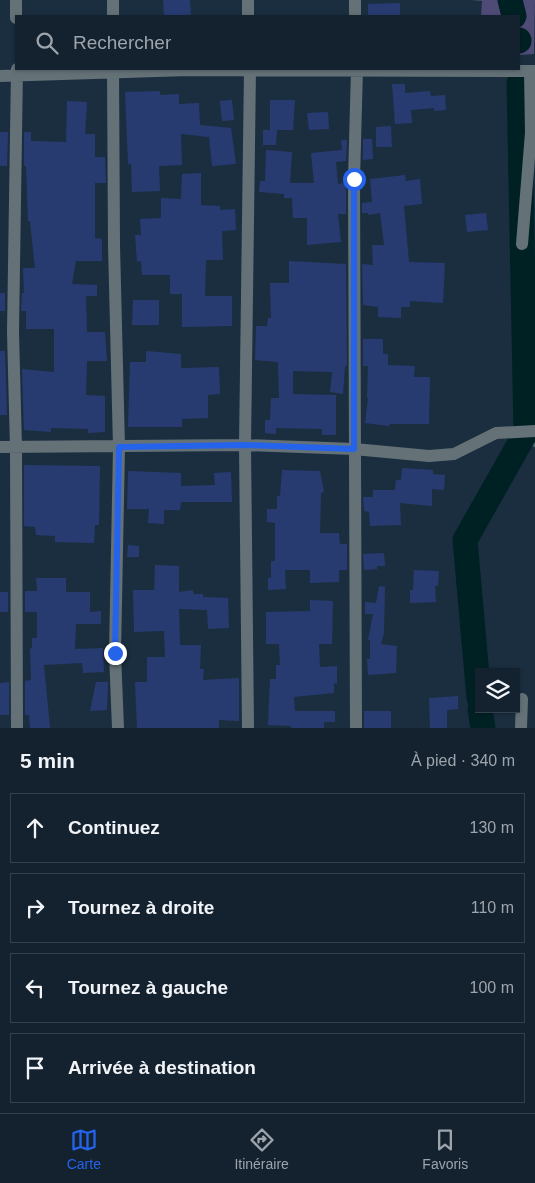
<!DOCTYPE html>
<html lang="fr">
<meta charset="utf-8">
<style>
:root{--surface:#142230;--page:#1d2a38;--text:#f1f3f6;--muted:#9da4ab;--line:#333f4c;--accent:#2563eb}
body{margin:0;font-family:Arial,sans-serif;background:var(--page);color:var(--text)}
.controls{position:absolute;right:15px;bottom:15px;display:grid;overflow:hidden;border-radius:0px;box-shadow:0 1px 4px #0004}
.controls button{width:45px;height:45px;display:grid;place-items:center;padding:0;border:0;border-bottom:1px solid var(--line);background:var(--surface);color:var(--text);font:25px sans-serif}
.stop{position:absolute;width:15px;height:15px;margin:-11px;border:4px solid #2563eb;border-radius:50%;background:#fff}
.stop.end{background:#2563eb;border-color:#fff;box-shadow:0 1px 5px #0008}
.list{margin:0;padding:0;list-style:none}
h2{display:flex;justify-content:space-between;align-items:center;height:65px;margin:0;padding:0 20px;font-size:21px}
h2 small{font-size:16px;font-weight:400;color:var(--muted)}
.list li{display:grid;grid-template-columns:32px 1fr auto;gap:15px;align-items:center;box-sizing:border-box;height:70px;margin:0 10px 10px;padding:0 10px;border:1px solid var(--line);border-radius:0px}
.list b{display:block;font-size:19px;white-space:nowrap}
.list em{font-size:16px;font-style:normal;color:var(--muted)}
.icon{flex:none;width:28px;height:28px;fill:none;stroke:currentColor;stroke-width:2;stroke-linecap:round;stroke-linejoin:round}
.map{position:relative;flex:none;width:535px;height:728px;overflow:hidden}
.search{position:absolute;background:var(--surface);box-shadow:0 1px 4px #0004;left:15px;right:15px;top:15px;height:55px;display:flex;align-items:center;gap:12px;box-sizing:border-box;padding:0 18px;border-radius:0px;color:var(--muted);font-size:19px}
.sheet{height:385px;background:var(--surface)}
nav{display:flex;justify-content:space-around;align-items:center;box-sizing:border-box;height:70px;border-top:1px solid var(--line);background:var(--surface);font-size:14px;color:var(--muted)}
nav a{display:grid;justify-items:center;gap:2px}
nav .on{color:var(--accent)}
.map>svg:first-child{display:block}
.green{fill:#4f4b77}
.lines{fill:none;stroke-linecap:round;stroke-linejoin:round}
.stream{stroke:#466065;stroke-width:4.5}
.river{stroke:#002124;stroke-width:25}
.building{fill:#283b71}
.minor{stroke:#647278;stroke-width:12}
.route{stroke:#2563eb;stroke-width:6}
</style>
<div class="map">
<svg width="535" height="728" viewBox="0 0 535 728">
<rect width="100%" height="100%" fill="#1a2e40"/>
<path class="green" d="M470,0H535L534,54L519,55V16H481L482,1Z"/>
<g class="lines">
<path class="stream" d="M519,435L535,445"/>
<path class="river" d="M510,0L514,16
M519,40V41
M479,698L465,540L526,432L519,83
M480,709L483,728"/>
</g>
<path class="building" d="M163,0H190L191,15L164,16Z
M400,3V16H368V4Z
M392,84H405V93L430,91L431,96L445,95L446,110L434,111V108L411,110L412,123L395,124Z
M160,91V95L179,94V104L199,103L200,125L231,128L236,164L212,166L209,137L181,134L182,165L159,166L160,191L132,192L131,164H128L125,92Z
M232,100L234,120L222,121L220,101Z
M270,100H295L293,130H270Z
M67,101L87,102L85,134H95V157H105L106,183H95V238L102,239V261H76L72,284L97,285V296H86L87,332H105L107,361H87L86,395L105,396V432L88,433V429L51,428V432L24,430L22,369L54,372V329H26V311H21L22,293H24L23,268H35L30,221H28L26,166H24V132H31V141L66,142Z
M328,112L329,129L309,130L307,113Z
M391,126L392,147H376V127Z
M263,130H277L276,145H263Z
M0,132H8L7,166H0Z
M363,139H372L373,159L363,160Z
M341,140H347L346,161L336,162L338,184L345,183L346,189V214H338L341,242L307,245V218H293L292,198H284V194L259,192L260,181H265L266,150L292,152L290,183H314L311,153L342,150Z
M201,173V205L220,206V210L235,209L236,230L222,231L223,260H206L205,296H232V326L182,327V294H170V275H142L141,261L137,262L135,235H141L140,219L161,218V198L181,199L182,174Z
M405,175L406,181L420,179L422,204L404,206L409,262L445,263L443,303L410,301V307H401V318L378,317V307L363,305L362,264L373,265L372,245H384L380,213L368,215V213H362V203L372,202L370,179Z
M486,213L488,230L467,232L465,215Z
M289,261L346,264L347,366H345L343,394L330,392L332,372L293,371V394L336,395V435H322V429L276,428V434L265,433V420H270L271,398H279L278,362L255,360L256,326H267L268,318H271L270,283H289Z
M0,293H5V311H0Z
M133,300H159V325H132Z
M363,339H383V354H388V365L415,366L414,377H430L429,424H390L389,426L365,423L368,398H367L368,366H363Z
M0,351H5L7,415H0Z
M146,351L181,354V367L182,368L219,367L220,394L208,395V418L182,419V427H128L130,362H146Z
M24,465L100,466L99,525H95L94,543L55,542V536L36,535L35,527L24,526Z
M402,468L433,470V474L445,475L444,490L432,489V506L400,503L401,525L370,526L369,512L364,511L363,497H373V490H395L396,480H401Z
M282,470L320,471L324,492L321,493L320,533H339L340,544H347V570H339V582L310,583V570H285L286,589L268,590V578H271V561H275V523L267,522V509H277V496H280Z
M128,471L181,473V486L215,485L214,473L231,472L232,502H181L180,510H164V524L148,523L149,509H127Z
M128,545L139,546V557H127Z
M384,553L385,566H377V569L364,570L363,554Z
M155,565L179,566V592L193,590L194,594H203V597L228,598L229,628L208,629L207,610L179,609L180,645H201L200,669H204L203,680L239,678V721L219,720V728H137L135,682H147V657H165L164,631L134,632L133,590H154Z
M414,570L439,571L438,586H435L436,602L410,603V590H413Z
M36,578H66V592H90V612L101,611V624H76L75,649L103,648L104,672L83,673L82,663L44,665L50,728H30L29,715H25V681L31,680L30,649L32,648V638H37V612H25V591H37Z
M379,586L385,587L384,633L381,644L397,646L396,673L368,675L367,659H370V640H368L373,614H365V602L376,603Z
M0,592H8V612H0Z
M310,600L333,601L332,644H319L320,667L337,666V684L334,683V693L294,697L295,711H335V722H324V728H291V726L268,725L270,679H276V665H280L279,644H266V612L310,611Z
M9,682V715H0V683Z
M96,682H108L107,710L90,711Z
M458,696V709L447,710V728H430L429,698Z
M364,711H391V728H364Z"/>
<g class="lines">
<path class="minor" d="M16,0V18
M113,0V16
M248,0V16
M355,0V16
M113,69L114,245L119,447L115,653L118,728
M0,76L188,70L535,71
M522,244L531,133L530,71
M0,447L245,445L354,449L429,456L454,454L496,433L535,431
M17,728L16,448L13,332L17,69
M248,728L245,445L250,69
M356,728L354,179L357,69
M521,728L522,699"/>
</g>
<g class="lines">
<path class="route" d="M115,653L119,447L245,445L354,449V179"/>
</g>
</svg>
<div class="controls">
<button><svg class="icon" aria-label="layers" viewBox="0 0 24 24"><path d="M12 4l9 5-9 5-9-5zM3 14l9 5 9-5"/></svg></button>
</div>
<div class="stop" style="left:354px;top:179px"></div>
<div class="stop end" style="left:115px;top:653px"></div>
<div class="search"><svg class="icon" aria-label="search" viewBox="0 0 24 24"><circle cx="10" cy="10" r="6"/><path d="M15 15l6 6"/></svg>Rechercher</div>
</div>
<section class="sheet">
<h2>5 min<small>À pied · 340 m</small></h2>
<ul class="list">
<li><svg class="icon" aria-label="ahead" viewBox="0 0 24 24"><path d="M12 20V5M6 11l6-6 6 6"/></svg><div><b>Continuez</b></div><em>130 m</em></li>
<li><svg class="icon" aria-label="right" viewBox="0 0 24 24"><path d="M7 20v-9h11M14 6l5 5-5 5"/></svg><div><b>Tournez à droite</b></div><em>110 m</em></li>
<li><svg class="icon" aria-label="left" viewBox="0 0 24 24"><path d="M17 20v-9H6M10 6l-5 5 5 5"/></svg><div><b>Tournez à gauche</b></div><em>100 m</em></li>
<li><svg class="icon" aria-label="arrive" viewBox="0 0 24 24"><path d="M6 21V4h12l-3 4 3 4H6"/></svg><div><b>Arrivée à destination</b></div></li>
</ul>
</section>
<nav>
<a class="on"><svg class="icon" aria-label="map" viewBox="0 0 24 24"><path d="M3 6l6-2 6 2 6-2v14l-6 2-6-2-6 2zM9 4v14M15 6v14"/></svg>Carte</a>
<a><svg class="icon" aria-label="directions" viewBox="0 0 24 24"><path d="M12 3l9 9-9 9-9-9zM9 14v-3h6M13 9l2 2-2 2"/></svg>Itinéraire</a>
<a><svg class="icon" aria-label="saved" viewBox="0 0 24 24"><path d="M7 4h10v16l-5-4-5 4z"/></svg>Favoris</a>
</nav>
